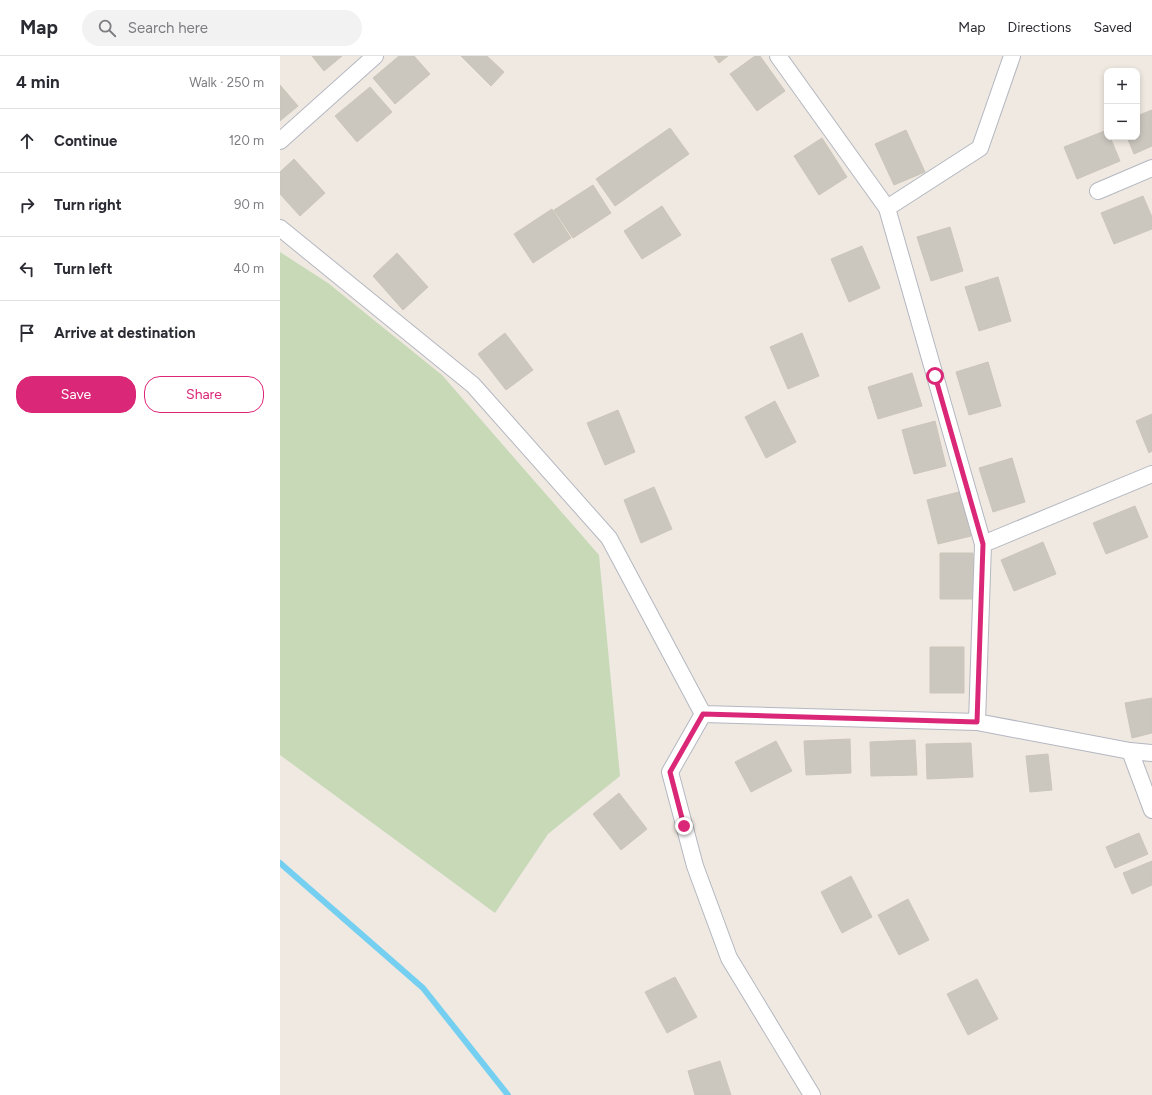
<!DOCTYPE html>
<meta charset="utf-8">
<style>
:root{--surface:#fff;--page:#f2f2f3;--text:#2b2b33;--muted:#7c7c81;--line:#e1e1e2;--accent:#db2777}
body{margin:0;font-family:Figtree,sans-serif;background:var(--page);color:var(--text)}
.controls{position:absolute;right:12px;top:12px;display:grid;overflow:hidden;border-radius:8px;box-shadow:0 2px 6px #0003}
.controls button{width:36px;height:36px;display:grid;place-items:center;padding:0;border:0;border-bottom:1px solid var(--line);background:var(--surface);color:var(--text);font:20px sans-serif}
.stop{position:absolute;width:12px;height:12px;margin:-9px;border:3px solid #db2777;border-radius:50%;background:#fff}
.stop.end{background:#db2777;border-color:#fff;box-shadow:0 1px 4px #0008}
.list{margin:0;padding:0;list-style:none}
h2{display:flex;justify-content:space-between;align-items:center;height:52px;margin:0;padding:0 16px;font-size:17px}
h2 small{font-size:13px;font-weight:400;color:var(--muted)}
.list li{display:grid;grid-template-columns:26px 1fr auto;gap:12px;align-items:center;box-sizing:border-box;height:64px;padding:0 16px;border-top:1px solid var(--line)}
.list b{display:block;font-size:15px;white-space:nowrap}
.list em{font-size:13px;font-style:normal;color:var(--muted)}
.actions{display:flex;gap:8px;padding:12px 16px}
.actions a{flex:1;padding:9px 0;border:1px solid var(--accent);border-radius:16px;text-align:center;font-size:14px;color:var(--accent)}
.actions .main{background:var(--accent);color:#fff}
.icon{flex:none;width:22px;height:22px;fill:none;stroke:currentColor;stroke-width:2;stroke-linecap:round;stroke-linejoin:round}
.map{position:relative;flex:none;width:872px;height:1039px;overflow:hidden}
header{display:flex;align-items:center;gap:24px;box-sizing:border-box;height:56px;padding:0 20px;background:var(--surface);border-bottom:1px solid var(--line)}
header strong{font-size:19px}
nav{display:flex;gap:22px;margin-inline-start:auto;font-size:14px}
.search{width:280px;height:36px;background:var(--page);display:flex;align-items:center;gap:10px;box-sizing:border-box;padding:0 14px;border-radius:22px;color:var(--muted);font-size:15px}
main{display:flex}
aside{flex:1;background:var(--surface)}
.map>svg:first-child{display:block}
.cemetery{fill:#c8d9b8}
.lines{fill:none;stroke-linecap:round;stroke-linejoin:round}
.stream{stroke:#75cff0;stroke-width:6}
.building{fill:#cbc7bf;stroke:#cbc5ba}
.minor-casing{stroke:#b4b7c1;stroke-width:18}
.minor{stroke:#fff;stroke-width:16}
.route{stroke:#db2777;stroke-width:5}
</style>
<header>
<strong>Map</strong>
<div class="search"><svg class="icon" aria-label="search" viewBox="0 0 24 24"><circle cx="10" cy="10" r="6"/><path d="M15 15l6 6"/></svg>Search here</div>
<nav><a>Map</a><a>Directions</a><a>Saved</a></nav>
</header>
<main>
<aside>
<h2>4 min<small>Walk · 250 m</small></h2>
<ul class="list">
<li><svg class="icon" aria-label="ahead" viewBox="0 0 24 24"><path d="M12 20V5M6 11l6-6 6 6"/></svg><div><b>Continue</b></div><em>120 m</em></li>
<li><svg class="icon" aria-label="right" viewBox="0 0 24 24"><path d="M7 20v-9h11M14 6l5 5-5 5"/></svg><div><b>Turn right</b></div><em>90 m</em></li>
<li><svg class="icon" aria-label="left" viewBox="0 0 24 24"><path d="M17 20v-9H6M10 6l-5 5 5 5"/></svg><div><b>Turn left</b></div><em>40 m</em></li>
<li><svg class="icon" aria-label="arrive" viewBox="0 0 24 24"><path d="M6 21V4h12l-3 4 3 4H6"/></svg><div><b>Arrive at destination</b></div></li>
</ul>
<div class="actions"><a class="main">Save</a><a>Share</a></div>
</aside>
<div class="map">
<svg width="872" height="1039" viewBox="0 0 872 1039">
<rect width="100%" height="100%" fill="#efe9e1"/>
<path class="cemetery" d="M0,196L48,227L162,319L319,499L340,720L268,778L215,857L0,699Z"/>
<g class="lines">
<path class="stream" d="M0,807L143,932L228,1039"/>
</g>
<path class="building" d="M32,0H62L44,15Z
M119,0H134L150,18L115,48L93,22Z
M181,0H207L224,16L211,30Z
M434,0H448L439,7Z
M475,0H480L505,35L477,55L450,18Z
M0,29L18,50L0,65Z
M90,31L112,56L77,86L55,60Z
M872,54V90L854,98L847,81H857V60Z
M390,72L409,98L335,150L316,123Z
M626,74L645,116L614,129L595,88Z
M827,74V81H830L840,105L797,123L784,91Z
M542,82L567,121L539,139L514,100Z
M14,103L45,137L20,160L0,138V116Z
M313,129L331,157L293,182L274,154Z
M863,140L872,161V173L834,188L821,157Z
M382,150L401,179L362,203L344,175Z
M272,153L291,182L253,207L234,178Z
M670,171L683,215L651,225L637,181Z
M582,190L600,232L569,246L551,203Z
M117,197L148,231L123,254L93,220Z
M718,221L731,265L699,275L685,231Z
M225,277L253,314L226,334L198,298Z
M522,277L539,320L508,333L490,291Z
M708,306L721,350L689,359L676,316Z
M632,317L642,350L598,363L588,331Z
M495,345L516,386L486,402L465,361Z
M338,354L355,396L325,409L307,367Z
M872,358V395L869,397L856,365Z
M655,365L666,410L634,418L622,374Z
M732,402L745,446L713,456L699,412Z
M374,431L392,473L361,487L344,444Z
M679,436L691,480L658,488L647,444Z
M855,450L868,481L826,498L813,467Z
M763,486L776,518L734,535L721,504Z
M660,497H693L694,543H660Z
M650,591H684V637H650Z
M872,642V677L852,682L845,647Z
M570,683L571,717L526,719L524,685Z
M635,684L637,719L591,720L590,686Z
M496,685L512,715L471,736L455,706Z
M691,687L693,721L647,723L646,688Z
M768,698L772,734L750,736L746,700Z
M339,737L367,773L341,794L313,758Z
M859,777L868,798L835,812L826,791Z
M872,805V829L852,838L843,817Z
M571,820L592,861L562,877L541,836Z
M628,843L649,884L619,899L598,859Z
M395,921L417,961L387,977L365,936Z
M697,923L718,963L688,979L667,938Z
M440,1005L451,1039H415L408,1015Z"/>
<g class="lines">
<g class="minor-casing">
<path id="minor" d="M498,0L607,152L703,488L697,666
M0,85L95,0
M818,135L872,112
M607,152L700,92L732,0
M0,172L193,329L329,482L423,658
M703,488L872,418
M423,658L697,666L850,695L872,697
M423,658L390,716L415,810L449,902L532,1039
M850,695L872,754"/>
</g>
<use href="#minor" class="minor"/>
</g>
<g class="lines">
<path class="route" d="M404,770L390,716L423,658L697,666L703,488L655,320"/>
</g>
</svg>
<div class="controls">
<button>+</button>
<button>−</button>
</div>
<div class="stop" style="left:655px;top:320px"></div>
<div class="stop end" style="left:404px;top:770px"></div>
</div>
</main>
